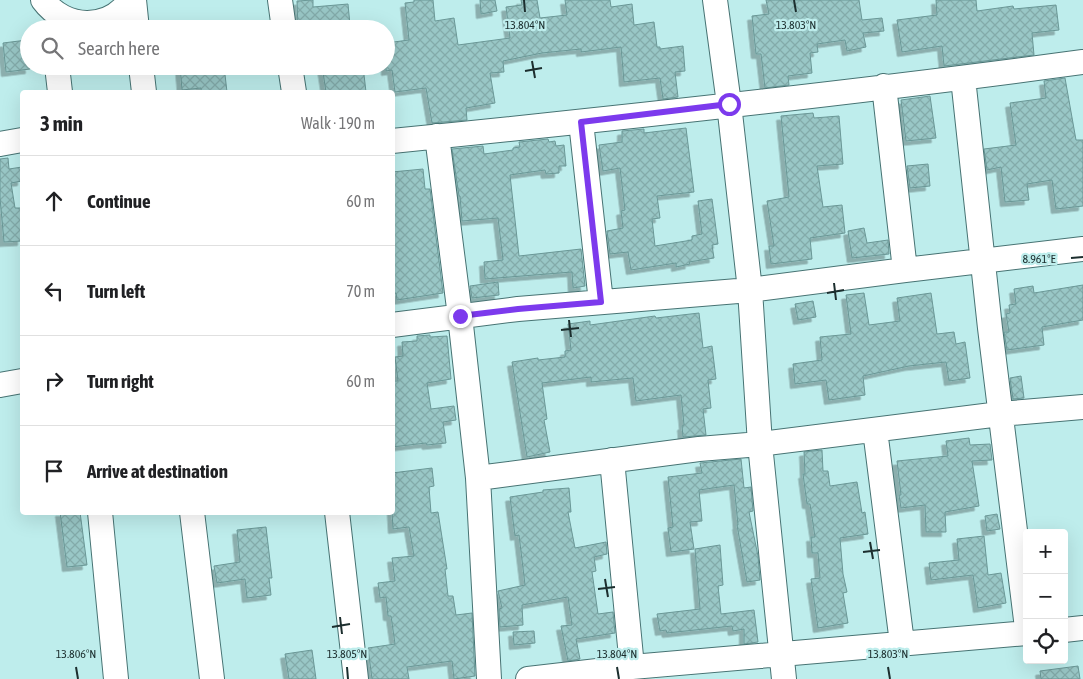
<!DOCTYPE html>
<meta charset="utf-8">
<style>
:root{--surface:#fff;--page:#f6f6f6;--text:#202124;--muted:#757577;--line:#e0e0e0}
body{margin:0;font-family:"Asap Condensed",sans-serif;background:var(--page);color:var(--text)}
.controls{position:absolute;right:15px;bottom:15px;display:grid;overflow:hidden;border-radius:5px;box-shadow:0 5px 20px #0002}
.controls button{width:45px;height:45px;display:grid;place-items:center;padding:0;border:0;border-bottom:1px solid var(--line);background:var(--surface);color:var(--text);font:25px sans-serif}
.stop{position:absolute;width:15px;height:15px;margin:-11px;border:4px solid #7c3aed;border-radius:50%;background:#fff}
.stop.end{background:#7c3aed;border-color:#fff;box-shadow:0 1px 5px #0008}
.list{margin:0;padding:0;list-style:none}
h2{display:flex;justify-content:space-between;align-items:center;height:65px;margin:0;padding:0 20px;font-size:21px}
h2 small{font-size:16px;font-weight:400;color:var(--muted)}
.list li{display:grid;grid-template-columns:32px 1fr auto;gap:15px;align-items:center;box-sizing:border-box;height:90px;padding:0 20px;border-top:1px solid var(--line)}
.list b{display:block;font-size:19px;white-space:nowrap}
.list em{font-size:16px;font-style:normal;color:var(--muted)}
.icon{flex:none;width:28px;height:28px;fill:none;stroke:currentColor;stroke-width:2;stroke-linecap:round;stroke-linejoin:round}
.map{position:relative;flex:none;width:1083px;height:679px;overflow:hidden}
.search{position:absolute;background:var(--surface);box-shadow:0 5px 20px #0002;left:20px;top:20px;width:375px;height:55px;display:flex;align-items:center;gap:12px;box-sizing:border-box;padding:0 18px;border-radius:28px;color:var(--muted);font-size:19px}
.panel{position:absolute;background:var(--surface);box-shadow:0 5px 20px #0002;left:20px;top:90px;width:375px;height:425px;border-radius:5px}
.map>svg:first-child{display:block}
.building{fill:url(#building-cross-hatch);stroke:#6a9796;filter:url(#shadow)}
.lines{fill:none;stroke-linecap:round;stroke-linejoin:round}
.minor-casing{stroke:#477373;stroke-width:26}
.minor{stroke:#fff;stroke-width:24}
.route{stroke:#7c3aed;stroke-width:6}
.ticks{fill:none;stroke:#1c2e2e;stroke-width:2}
.ticks-label{font-size:12px;text-anchor:middle;fill:#1c2e2e;stroke:#beedec;stroke-width:4.5;stroke-linejoin:round;paint-order:stroke}
</style>
<div class="map">
<svg width="1083" height="679" viewBox="0 0 1083 679">
<defs>
<pattern id="building-cross-hatch" width="8" height="8" patternUnits="userSpaceOnUse" patternTransform="scale(1.25)"><rect width="8" height="8" fill="#99c7c6"/><path d="M0 0l8 8M0 8l8-8" fill="none" stroke="#83abaa"/></pattern>
<filter id="shadow"><feDropShadow dx="-4.5" dy="4.5" stdDeviation="0" flood-color="#0004"/></filter>
</defs>
<rect width="100%" height="100%" fill="#beedec"/>
<path class="building" d="M313,0V7L348,4L350,25L298,29L297,1Z
M414,0H433L435,21L454,18L458,45L510,38L506,7L522,5L521,0H537L540,18L567,15L565,0H610L611,7L632,4L634,25L654,22L657,47H660V49L683,46L685,71L675,72L678,97L663,99L660,78L624,82L621,47L581,52V49L542,53L503,61L504,72L490,73L495,103L466,108L467,120L432,123L426,88L395,92L392,70L386,71V43L409,40L405,3L414,2Z
M480,0H495L497,11L481,14Z
M766,0H859L862,20L882,18L884,31L863,33L866,47L847,51L845,40L817,44L818,52L810,53L812,73L788,76L789,85L765,88L761,54H756L752,16L769,14Z
M936,0H976L977,11L1013,6L1014,9L1056,5L1059,30L1032,33L1034,55L944,66L942,46L902,52L897,20L937,15Z
M27,40L30,69L6,72L3,43Z
M180,66H224L227,92H201V88L182,90Z
M322,66H363L366,92H326Z
M1065,78L1076,140H1083V206L1056,209L1052,180L1027,184L1029,200L1005,202L1001,167L987,170L984,149L1016,145L1010,103L1046,98L1044,81Z
M930,96L936,138L906,141L901,100Z
M813,113L814,118L839,116L843,164L817,166L823,207L842,205L845,233L810,238L812,259L771,264L769,246H774L767,201L789,197L781,116Z
M686,128L694,192L657,196L660,218L652,219L655,246L692,240V236L702,234L698,201L712,199L718,244L712,245L714,258L689,262L690,264L676,267V263L631,270L628,252L610,254L607,231L623,228L621,211L625,210L620,168L603,171L599,145L622,142V131L644,129V133Z
M548,139L549,142L555,141L556,146L564,145L566,166H559V173L546,174L545,170L510,175L519,256L581,249L585,286L573,288L572,272L485,279L484,262L503,260L498,218L462,221L460,196H459L452,149L483,146L484,154L513,150V148L520,147L519,142Z
M8,158L9,169L22,167V181L11,183L15,208H22V241L4,242L0,198V159Z
M928,164L930,186L910,188L907,166Z
M423,169L425,189H430L443,293L397,300L396,293L392,294V172Z
M864,228L867,243L888,240L889,254L852,258L848,231Z
M498,282L499,295L472,298L470,286Z
M1083,285V320L1042,327L1044,345L1007,350L1004,332H1009L1006,314L1010,313L1009,305L1016,304L1014,289L1033,286L1034,293Z
M864,293L869,325L900,321L897,298L931,293L937,334L954,332L956,344L965,342L970,378L949,381L946,362L909,366L863,376L865,395L829,400L826,380L795,384L793,364L822,360L820,337L851,334L846,295Z
M813,301L816,317L798,320L795,304Z
M699,313L703,348L712,346L716,379L708,380L711,408L703,409L706,435L683,437L682,426L684,425L681,395L636,401L633,378L591,382V377L542,383L547,419L544,420L550,452L527,457L512,362L538,358V360L565,357V351L571,350L568,324L590,321V325L655,316L656,318Z
M430,335V337L447,336L451,379L427,383L431,409L454,406L456,420L443,422L446,443L427,445L426,443L392,447V381H398L395,357L403,356L402,342L417,341V336Z
M1021,376L1024,398L1013,399L1010,378Z
M969,438L970,445L990,444L992,460L972,461L979,506L945,512L946,532H926L925,505L901,508L899,495H901L897,461L948,456L946,441Z
M822,450L823,471H828L830,486L857,482L862,513L865,512L868,534L840,538L843,574L847,592L843,593L848,623L818,628L811,579L820,578L818,553H812L811,537H815L810,504H807L803,474H805L804,452Z
M741,459L744,488L751,487L753,511L749,512L758,556L760,580L747,582L737,525H738L734,485L699,490L702,521L690,522L694,549L671,552L668,528L673,527L668,477L702,473L700,463Z
M432,468L434,486L429,487L431,513L438,512L447,569H445L448,596H453L456,615L472,613L475,676L454,679L452,661L407,667L409,679H372L368,648L395,644L391,616H388L386,597L380,598L378,583L395,581L392,558L414,556L409,527L393,529L392,512V473Z
M569,488L571,512H568L575,548L606,542L607,554L594,557L596,571L592,572L598,614L613,612L615,633L576,639L580,659L568,661L561,626L572,625L568,597L522,605L523,625L500,627L499,609L502,608L498,591L525,585L519,535L515,536L510,497L543,492V490Z
M60,512H80L87,565L67,567Z
M997,514L1000,529L987,531L985,516Z
M266,527L272,578H269L271,595L247,598L245,579L217,583L214,566L240,562L237,530Z
M984,536L988,575L1001,573L1006,603L978,608L973,575L931,580L929,563L959,560L957,539Z
M720,545L723,585L718,586L721,614L754,610L758,642L744,644V629L733,631L732,626L667,633L666,630L660,631L657,614L700,609L695,549Z
M534,631L535,643L514,645L513,632Z
M312,650L316,679H289L285,654Z
M1078,666L1080,679H1041L1040,671Z"/>
<g class="lines">
<g class="minor-casing">
<path id="minor" d="M43,0C65,30 109,31 130,0
M134,0L137,29
M280,0L284,29
M715,0L729,104L750,290L760,444L784,679
M57,66L60,92
M141,66L144,92
M290,66L294,92
M963,78L990,328L1027,628
M884,86L905,270
M581,122L601,302
M437,136L460,316L478,478L489,679
M392,141C623,118 853,93 1083,62
M0,144L22,140
M392,325L518,309L750,290L905,270L1083,249
M0,385L22,381
M875,430L902,643
M612,460L632,667
M478,478L699,449L760,444L1000,414L1083,407
M100,512L116,679
M192,512L212,679
M337,512L356,679
M1064,630L1083,628
M528,679L632,667L1027,633"/>
</g>
<use href="#minor" class="minor"/>
</g>
<g class="lines">
<path class="route" d="M460,316L518,309L601,302L581,122L729,104"/>
</g>
<path class="ticks" d="M524,0L525,12M794,0L796,12M532,61L535,78M525,71L542,68M1071,258L1083,257M834,283L836,300M827,293L844,290M569,320L571,337M561,330L579,328M870,542L873,559M863,552L880,550M605,579L608,597M598,589L615,587M340,617L342,634M332,627L350,624M76,667L78,679M347,667L348,679M617,667L619,679M888,667L890,679"/>
<g class="ticks-label">
<text x="525" y="29">13.804°N</text>
<text x="796" y="29">13.803°N</text>
<text x="1039" y="263">8.961°E</text>
<text x="76" y="658">13.806°N</text>
<text x="347" y="658">13.805°N</text>
<text x="617" y="658">13.804°N</text>
<text x="888" y="658">13.803°N</text>
</g>
</svg>
<div class="controls">
<button>+</button>
<button>−</button>
<button><svg class="icon" aria-label="locate" viewBox="0 0 24 24"><circle cx="12" cy="12" r="6"/><path d="M12 2v4M12 18v4M2 12h4M18 12h4"/></svg></button>
</div>
<div class="stop" style="left:729px;top:104px"></div>
<div class="stop end" style="left:460px;top:316px"></div>
<div class="search"><svg class="icon" aria-label="search" viewBox="0 0 24 24"><circle cx="10" cy="10" r="6"/><path d="M15 15l6 6"/></svg>Search here</div>
<section class="panel">
<h2>3 min<small>Walk · 190 m</small></h2>
<ul class="list">
<li><svg class="icon" aria-label="ahead" viewBox="0 0 24 24"><path d="M12 20V5M6 11l6-6 6 6"/></svg><div><b>Continue</b></div><em>60 m</em></li>
<li><svg class="icon" aria-label="left" viewBox="0 0 24 24"><path d="M17 20v-9H6M10 6l-5 5 5 5"/></svg><div><b>Turn left</b></div><em>70 m</em></li>
<li><svg class="icon" aria-label="right" viewBox="0 0 24 24"><path d="M7 20v-9h11M14 6l5 5-5 5"/></svg><div><b>Turn right</b></div><em>60 m</em></li>
<li><svg class="icon" aria-label="arrive" viewBox="0 0 24 24"><path d="M6 21V4h12l-3 4 3 4H6"/></svg><div><b>Arrive at destination</b></div></li>
</ul>
</section>
</div>
